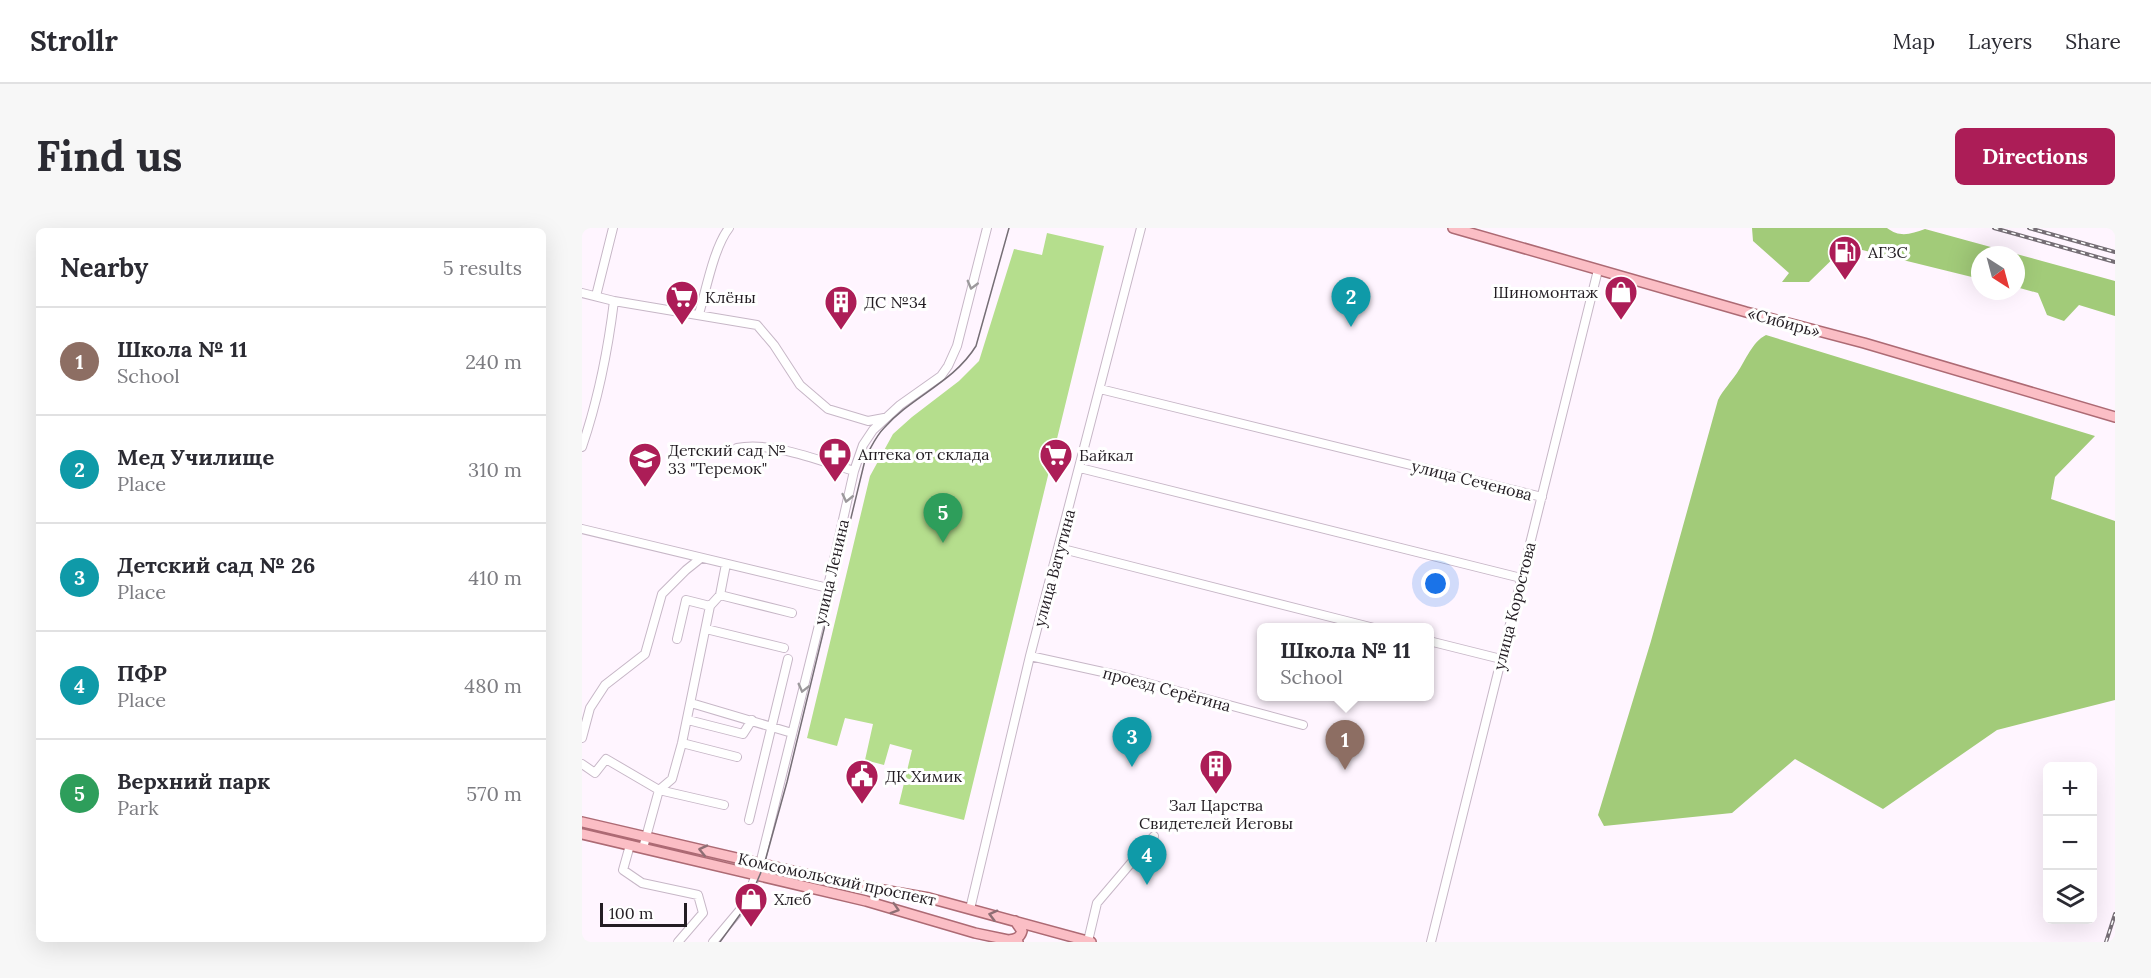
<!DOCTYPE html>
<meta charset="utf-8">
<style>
:root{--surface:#fff;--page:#f7f7f7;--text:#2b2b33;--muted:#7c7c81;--line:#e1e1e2;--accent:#ac1d57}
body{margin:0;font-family:Lora,serif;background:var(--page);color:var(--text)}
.controls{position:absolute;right:18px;bottom:18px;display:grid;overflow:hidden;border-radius:9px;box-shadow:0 6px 24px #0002}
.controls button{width:54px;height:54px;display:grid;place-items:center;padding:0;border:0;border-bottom:2px solid var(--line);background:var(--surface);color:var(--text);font:30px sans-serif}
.compass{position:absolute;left:1389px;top:18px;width:54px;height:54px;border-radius:50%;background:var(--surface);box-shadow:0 6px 24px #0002;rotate:144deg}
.scale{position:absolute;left:18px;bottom:15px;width:87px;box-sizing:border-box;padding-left:6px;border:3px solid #231d23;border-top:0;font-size:16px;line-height:21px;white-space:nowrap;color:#231d23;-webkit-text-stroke:4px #fff;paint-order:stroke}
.you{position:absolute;left:854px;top:356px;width:21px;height:21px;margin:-15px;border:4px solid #fff;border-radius:50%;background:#1a73e8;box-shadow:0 0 0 9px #1a73e833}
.badge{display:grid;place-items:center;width:39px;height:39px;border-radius:50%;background:var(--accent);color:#fff;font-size:20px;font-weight:700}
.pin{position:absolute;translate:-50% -50px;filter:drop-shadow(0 2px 3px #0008)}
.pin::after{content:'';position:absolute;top:32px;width:21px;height:18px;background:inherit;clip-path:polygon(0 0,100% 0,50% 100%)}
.popup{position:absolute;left:675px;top:395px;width:177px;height:78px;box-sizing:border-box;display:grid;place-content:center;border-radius:9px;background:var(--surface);filter:drop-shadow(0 2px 4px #0005);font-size:20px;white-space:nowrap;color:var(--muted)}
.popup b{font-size:22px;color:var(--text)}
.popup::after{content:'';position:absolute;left:50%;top:100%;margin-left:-12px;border:12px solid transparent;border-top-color:var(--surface)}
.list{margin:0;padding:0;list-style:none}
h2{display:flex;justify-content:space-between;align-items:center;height:78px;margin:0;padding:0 24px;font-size:26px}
h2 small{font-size:20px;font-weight:400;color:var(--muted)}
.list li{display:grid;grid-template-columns:39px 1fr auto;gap:18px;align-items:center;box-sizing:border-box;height:108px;padding:0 24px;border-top:2px solid var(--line)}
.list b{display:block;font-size:22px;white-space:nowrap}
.list p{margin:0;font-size:20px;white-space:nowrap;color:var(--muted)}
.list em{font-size:20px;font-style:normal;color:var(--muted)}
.icon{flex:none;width:33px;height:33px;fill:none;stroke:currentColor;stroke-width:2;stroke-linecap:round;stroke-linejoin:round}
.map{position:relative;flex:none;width:1533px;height:714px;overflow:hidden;border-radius:9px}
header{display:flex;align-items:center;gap:36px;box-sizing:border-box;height:84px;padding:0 30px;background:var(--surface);border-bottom:2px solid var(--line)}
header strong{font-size:28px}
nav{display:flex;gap:33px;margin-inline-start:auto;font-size:21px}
.intro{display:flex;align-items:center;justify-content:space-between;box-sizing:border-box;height:144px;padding:0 36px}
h1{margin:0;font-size:42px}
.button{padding:15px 27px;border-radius:9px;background:var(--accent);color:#fff;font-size:21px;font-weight:700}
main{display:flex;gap:36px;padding:0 36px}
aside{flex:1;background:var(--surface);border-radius:9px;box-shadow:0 6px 24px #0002}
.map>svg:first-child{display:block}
.green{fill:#b5de8d}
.forest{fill:#a2cb79}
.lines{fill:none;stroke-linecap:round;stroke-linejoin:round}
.minor-casing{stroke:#c7b7c7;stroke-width:10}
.major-casing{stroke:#ad6a74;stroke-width:12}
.minor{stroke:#fff;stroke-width:8}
.major{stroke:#fbbec5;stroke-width:9}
.tram{stroke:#756e75;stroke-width:1.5}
.rail-casing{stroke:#756e75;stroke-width:4}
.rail{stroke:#fff;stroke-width:1.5;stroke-dasharray:4.5;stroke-linecap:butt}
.oneway{stroke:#9c999c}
.oneway2{stroke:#8f6e74}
.labels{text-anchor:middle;stroke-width:6;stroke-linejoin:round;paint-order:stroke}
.poi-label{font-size:16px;fill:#231d23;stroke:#fff;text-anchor:start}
.street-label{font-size:16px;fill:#231d23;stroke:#fff}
</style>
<header>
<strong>Strollr</strong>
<nav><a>Map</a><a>Layers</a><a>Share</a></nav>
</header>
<div class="intro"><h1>Find us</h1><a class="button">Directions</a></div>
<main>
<aside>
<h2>Nearby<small>5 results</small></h2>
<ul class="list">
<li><span class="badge" style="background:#8d6e63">1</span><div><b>Школа № 11</b><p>School</p></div><em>240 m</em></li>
<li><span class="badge" style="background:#0f9aa8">2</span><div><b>Мед Училище</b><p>Place</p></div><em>310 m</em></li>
<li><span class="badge" style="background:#0f9aa8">3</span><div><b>Детский сад № 26</b><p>Place</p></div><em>410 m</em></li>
<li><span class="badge" style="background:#0f9aa8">4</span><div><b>ПФР</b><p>Place</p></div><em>480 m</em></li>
<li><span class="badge" style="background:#2e9e5b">5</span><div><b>Верхний парк</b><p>Park</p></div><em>570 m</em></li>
</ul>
</aside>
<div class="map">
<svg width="1533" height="714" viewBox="0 0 1533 714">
<rect width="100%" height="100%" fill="#fff5ff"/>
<path class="green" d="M465,5L522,18L382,592L317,576L330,522L308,516L302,537L283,532L291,496L263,490L255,518L225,510L288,248L311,206L330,189L377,153L397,133L432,21L460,27Z"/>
<path class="forest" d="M1170,0H1305C1318,10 1329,6 1343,1L1533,53V88L1497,77L1482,93L1465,87L1456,65L1434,59V27H1398V51L1264,18L1227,54H1200L1207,45L1171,13Z
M1184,107L1513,208L1473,249L1469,271L1533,293V472L1415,502L1301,581L1213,531L1150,585L1022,598L1016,587L1069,413L1136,172C1141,162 1149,154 1155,145C1164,132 1170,114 1184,107Z"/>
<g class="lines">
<g class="minor-casing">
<path id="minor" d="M0,65L32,73L175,97L192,117L218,157L246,181L286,193L302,190
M17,69L14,68L31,0
M117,86C124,62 132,19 147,0
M518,161L960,269
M0,219C16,172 26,122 32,73L28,72
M155,220C190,213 238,233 272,243
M498,240L939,350
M0,301L246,360
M477,320L792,400
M138,367L210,385
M124,401L202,420
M95,411L104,372L128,378L138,367L144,336
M847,413L919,431
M448,428L539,448L721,497
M109,475L210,505
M106,492L161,506L170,492
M0,510L8,480L23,457L63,426L80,366L104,342L119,330
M100,515L155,529
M0,536L13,545L24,531L77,562L61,620
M77,562L90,551L100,515L128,378
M77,562L142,577
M167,592L206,431
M48,617L41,642L60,655L116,667L121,685L96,714
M388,681L448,428L559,0
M506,713L515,675L572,608
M131,714L163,676L178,636L239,389L272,243L281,217L291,202L318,177L359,148L366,138L375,118L405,0
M849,714L1016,42"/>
</g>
<g class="major-casing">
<path id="major" d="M871,0L1164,84L1282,115L1533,189
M0,594L266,656L347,670L509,714
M0,606L284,673L393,705L436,714
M427,712C434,711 438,710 440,703L433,693"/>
</g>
<use href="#minor" class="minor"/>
<use href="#major" class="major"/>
<path class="tram" d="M138,714L165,677L182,637L205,554L284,228C290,218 294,208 302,200C330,168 371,155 394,118L427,0"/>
<g class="rail-casing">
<path id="rail" d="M1412,0L1533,34
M1447,0L1533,24
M1524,714L1533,686"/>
</g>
<use href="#rail" class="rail"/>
</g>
<defs><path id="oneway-chevron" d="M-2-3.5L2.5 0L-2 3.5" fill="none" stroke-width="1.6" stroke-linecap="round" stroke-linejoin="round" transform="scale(1.5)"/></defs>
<g class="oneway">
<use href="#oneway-chevron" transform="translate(390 57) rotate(105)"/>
<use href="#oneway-chevron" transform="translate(265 270) rotate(103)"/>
<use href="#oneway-chevron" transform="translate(221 460) rotate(104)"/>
</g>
<g class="oneway2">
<use href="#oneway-chevron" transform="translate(121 622) rotate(-167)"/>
<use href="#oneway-chevron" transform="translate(313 681) rotate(17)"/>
<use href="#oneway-chevron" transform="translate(411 687) rotate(-165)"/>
</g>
<defs>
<g id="fuel-pin" transform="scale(1.725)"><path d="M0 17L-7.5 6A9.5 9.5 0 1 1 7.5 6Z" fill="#ac1d57" stroke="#fff"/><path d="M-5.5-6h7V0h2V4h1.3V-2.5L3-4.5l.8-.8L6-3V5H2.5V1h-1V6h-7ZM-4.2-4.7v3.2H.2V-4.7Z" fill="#fff"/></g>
<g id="shop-pin" transform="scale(1.725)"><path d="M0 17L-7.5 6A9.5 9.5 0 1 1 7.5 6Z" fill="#ac1d57" stroke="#fff"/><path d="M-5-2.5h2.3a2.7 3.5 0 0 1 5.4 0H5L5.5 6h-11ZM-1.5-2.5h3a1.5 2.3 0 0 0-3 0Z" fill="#fff"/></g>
<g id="supermarket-pin" transform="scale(1.725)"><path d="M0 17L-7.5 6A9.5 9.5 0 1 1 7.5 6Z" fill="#ac1d57" stroke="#fff"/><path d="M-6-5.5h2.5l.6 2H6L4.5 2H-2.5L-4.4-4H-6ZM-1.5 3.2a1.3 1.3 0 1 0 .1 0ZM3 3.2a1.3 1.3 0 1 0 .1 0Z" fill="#fff"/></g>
<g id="building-pin" transform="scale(1.725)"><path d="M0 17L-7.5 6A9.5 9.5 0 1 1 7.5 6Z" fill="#ac1d57" stroke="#fff"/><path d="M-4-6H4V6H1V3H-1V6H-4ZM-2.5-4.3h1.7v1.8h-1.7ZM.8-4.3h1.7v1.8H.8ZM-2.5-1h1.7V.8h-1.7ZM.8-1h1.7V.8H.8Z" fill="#fff"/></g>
<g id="pharmacy-pin" transform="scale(1.725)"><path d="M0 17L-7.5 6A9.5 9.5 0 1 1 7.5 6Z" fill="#ac1d57" stroke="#fff"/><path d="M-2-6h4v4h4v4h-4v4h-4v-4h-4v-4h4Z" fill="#fff"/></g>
<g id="school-pin" transform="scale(1.725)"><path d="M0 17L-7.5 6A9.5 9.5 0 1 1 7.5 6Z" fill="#ac1d57" stroke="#fff"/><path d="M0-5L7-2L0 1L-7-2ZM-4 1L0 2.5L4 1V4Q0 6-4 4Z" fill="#fff"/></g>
<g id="civic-pin" transform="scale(1.725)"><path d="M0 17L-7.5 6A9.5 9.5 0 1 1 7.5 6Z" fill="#ac1d57" stroke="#fff"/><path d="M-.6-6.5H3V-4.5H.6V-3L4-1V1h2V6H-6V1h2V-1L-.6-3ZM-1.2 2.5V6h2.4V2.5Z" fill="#fff"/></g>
</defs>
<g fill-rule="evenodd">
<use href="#fuel-pin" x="1263" y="24"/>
<use href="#shop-pin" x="1039" y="64"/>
<use href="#supermarket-pin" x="100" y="69"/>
<use href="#building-pin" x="259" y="74"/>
<use href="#pharmacy-pin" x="253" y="226"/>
<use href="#supermarket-pin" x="474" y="227"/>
<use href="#school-pin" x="63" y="231"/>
<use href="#building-pin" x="634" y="538"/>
<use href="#civic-pin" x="280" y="548"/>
<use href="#shop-pin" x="169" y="671"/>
</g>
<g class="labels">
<g class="poi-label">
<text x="1286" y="30">АГЗС</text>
<text x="1016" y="70" text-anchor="end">Шиномонтаж</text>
<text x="123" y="75">Клёны</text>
<text x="282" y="80">ДС №34</text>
<text x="86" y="228">Детский сад №<tspan x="86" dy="18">33 "Теремок"</tspan></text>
<text x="276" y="232">Аптека от склада</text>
<text x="497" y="233">Байкал</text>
<text x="303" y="554">ДК Химик</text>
<text x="634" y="583" text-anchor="middle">Зал Царства<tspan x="634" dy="18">Свидетелей Иеговы</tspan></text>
<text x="192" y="677">Хлеб</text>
</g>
<g class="street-label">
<text transform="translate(1202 94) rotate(15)" y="6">«Сибирь»</text>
<text transform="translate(890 252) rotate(14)" y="6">улица Сеченова</text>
<text transform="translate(472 340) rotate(-75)" y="6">улица Ватутина</text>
<text transform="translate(249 344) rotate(-77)" y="6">улица Ленина</text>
<text transform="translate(932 378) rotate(-76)" y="6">улица Коростова</text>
<text transform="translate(585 461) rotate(15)" y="6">проезд Серёгина</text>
<text transform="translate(255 651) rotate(12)" y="6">Комсомольский проспект</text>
</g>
</g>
</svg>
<div class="controls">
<button>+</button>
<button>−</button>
<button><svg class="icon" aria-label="layers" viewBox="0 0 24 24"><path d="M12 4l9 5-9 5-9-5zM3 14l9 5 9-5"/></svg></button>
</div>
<svg class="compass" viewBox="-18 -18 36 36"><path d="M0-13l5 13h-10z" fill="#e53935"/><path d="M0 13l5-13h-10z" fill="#7c7c81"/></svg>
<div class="scale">100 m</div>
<div class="you"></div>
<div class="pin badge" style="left:763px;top:542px;background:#8d6e63">1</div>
<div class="popup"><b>Школа № 11</b>School</div>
<div class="pin badge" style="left:769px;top:99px;background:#0f9aa8">2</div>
<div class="pin badge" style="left:550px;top:539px;background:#0f9aa8">3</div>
<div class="pin badge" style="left:565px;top:657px;background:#0f9aa8">4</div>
<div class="pin badge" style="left:361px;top:315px;background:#2e9e5b">5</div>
</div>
</main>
